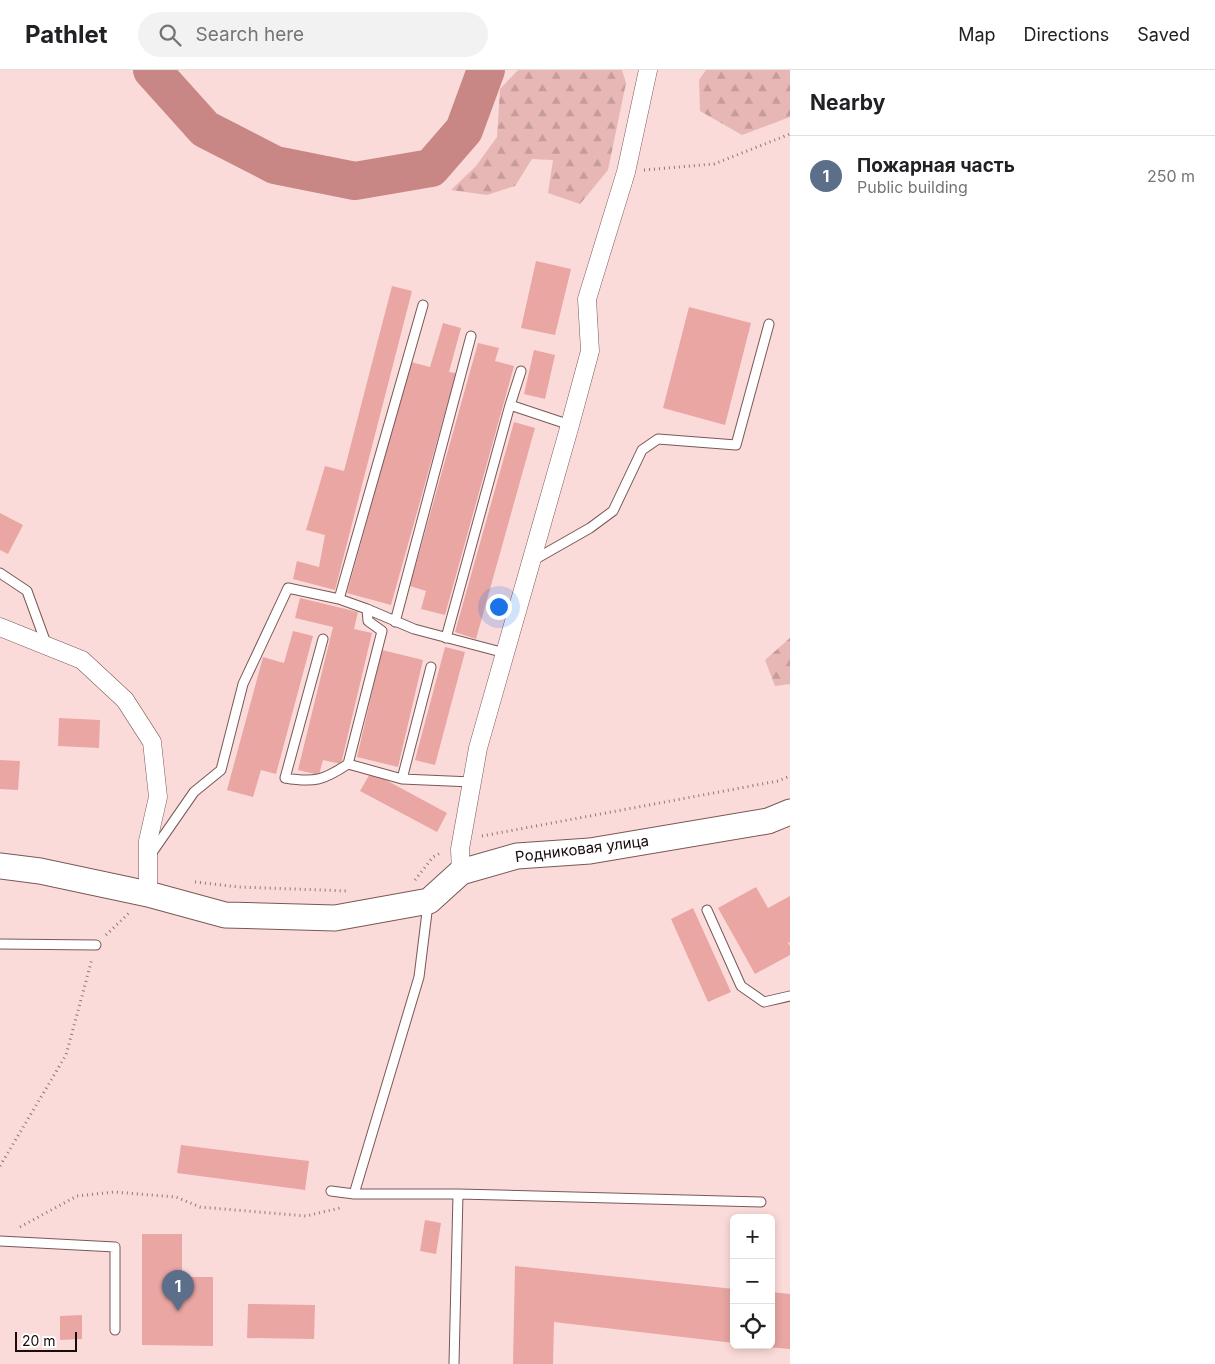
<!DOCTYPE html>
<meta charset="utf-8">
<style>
:root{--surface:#fff;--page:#f2f2f2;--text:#202124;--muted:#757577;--line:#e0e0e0;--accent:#306f5d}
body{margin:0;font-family:Inter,sans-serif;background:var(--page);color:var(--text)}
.controls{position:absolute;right:15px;bottom:15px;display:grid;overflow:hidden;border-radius:8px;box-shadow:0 2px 8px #0003}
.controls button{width:45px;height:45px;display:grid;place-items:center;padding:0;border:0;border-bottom:1px solid var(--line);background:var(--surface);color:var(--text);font:25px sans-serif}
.scale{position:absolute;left:15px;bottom:12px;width:62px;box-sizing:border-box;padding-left:5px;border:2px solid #190c0c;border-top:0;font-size:14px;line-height:18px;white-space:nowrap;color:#190c0c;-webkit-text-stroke:4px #fff;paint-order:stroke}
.you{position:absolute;left:498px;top:536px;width:18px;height:18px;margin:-12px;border:4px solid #fff;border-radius:50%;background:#1a73e8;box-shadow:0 0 0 8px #1a73e833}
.badge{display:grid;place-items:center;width:32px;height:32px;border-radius:50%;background:var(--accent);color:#fff;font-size:16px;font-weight:700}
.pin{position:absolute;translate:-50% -41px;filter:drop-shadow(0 1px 2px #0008)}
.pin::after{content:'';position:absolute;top:26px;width:18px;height:15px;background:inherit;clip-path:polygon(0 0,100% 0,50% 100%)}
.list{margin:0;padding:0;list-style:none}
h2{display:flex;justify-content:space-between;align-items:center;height:65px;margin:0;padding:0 20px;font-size:21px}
h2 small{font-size:16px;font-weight:400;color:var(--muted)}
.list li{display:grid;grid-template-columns:32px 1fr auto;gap:15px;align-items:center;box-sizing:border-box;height:80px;padding:0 20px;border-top:1px solid var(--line)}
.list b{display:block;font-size:19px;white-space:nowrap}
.list p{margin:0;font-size:16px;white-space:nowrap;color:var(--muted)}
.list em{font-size:16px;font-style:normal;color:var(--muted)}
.icon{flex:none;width:28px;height:28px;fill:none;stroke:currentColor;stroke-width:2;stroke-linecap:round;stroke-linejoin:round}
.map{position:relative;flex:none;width:790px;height:1294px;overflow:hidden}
header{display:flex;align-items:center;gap:30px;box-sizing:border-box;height:70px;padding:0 25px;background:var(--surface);border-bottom:1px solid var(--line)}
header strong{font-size:24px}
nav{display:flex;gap:28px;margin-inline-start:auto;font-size:18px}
.search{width:350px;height:45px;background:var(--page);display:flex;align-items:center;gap:12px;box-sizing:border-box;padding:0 18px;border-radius:28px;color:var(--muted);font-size:19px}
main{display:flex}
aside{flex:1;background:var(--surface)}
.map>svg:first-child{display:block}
.forest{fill:url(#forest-firs)}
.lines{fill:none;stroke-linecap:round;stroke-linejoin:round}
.river{stroke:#c88785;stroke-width:38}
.building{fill:#e9a6a3}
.lane-casing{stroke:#795857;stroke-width:11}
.street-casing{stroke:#795857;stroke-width:19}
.secondary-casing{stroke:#795857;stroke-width:27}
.path{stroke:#8e7776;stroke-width:3;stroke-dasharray:1 4;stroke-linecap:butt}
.lane{stroke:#fff;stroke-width:9}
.street{stroke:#fff;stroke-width:18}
.secondary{stroke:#fff;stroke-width:25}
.labels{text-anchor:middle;stroke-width:5;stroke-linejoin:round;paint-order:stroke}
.street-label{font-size:15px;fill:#190c0c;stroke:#fff}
</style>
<header>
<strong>Pathlet</strong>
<div class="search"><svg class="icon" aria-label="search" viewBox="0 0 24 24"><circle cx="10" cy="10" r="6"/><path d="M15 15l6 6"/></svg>Search here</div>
<nav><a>Map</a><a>Directions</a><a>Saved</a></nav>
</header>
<main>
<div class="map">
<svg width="790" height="1294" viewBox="0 0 790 1294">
<defs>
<pattern id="forest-firs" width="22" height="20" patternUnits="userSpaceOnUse" patternTransform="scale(1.25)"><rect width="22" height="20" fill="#e6b7b5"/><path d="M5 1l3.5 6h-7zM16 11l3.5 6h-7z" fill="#c59c9a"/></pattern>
</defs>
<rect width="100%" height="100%" fill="#fbdbda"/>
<path class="forest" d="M518,0H622L626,13L608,100L580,134L548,123L553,90L532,89L515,116L487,125L451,120L476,96L497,67L500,19Z
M706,0H790V47L742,65L700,41L699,10Z
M790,568V614L775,616L765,590Z"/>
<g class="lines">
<path class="river" d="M152,0L205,59L275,95L355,111L431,98L464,60L486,0"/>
</g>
<path class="building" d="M536,191L571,199L555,265L521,258Z
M392,216L412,221L335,520L293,509L297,491L319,497L325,465L306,460L325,396L344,401Z
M689,237L751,253L725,355L663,338Z
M443,253L461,258L449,302L456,303L391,535L347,523L411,292L430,297Z
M478,273L499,278L495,291L514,296L445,545L421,539L426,521L410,516Z
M534,280L555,285L545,329L524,324Z
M514,352L535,358L476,569L455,562Z
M0,443L23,455L8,484L0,480Z
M300,528L358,542L354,559L372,563L341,694L323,690L319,705L298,700L333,557L295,548Z
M293,561L313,566L276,704L261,700L253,727L227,720L263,587L284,593Z
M445,577L465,582L435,695L415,690Z
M382,580L423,590L398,697L357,687Z
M59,648L100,650L99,678L58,676Z
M0,690L20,691L18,720L0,719Z
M371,702L447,743L437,762L360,721Z
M756,817L768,838L790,826V872L788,873L790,876V885L755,904L718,838Z
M693,838L731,922L708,932L671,849Z
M181,1075L309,1091L305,1120L177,1103Z
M425,1150L441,1153L436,1184L420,1181Z
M142,1164H182V1207H213V1276L142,1275Z
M515,1196L734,1219V1273L554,1252L553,1294H513Z
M771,1222L790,1224V1279L767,1277L771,1275Z
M248,1234L315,1235L314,1269L247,1268Z
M82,1245V1269L60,1270V1246Z"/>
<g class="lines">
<g class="lane-casing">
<path id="lane" d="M510,335L521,301
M532,491L590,458L613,441L642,380L658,369L736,375L769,254
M0,503L27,521L47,576
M367,539L339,529L423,235
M395,552L471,266
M446,568L510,335L570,355
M323,569L285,708C315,713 324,710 348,694L402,709L472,712
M348,694L382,561L368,551L367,539L414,559L505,583
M402,709L431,597
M151,784L194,722L221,700L243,614L288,518L339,529
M707,840L741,916L764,932L790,926
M0,874L96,875
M331,1121L354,1124H458
M354,1124L419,907L428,834
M0,1171L115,1177V1260
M454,1294L458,1124L761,1132"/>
</g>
<g class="street-casing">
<path id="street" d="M0,557L82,590L125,630L152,672L158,727L148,771V824
M461,802L460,779L478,678L570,355L590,281L587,229L626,102L648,0"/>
</g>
<g class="secondary-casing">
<path id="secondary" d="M0,796L40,801L148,824L225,845L335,848L429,831L461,802L517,786L590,781L768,751L790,742"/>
</g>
<path class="path" d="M644,100L714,94L790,64
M482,766L778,711L790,706
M415,810L433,787L442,782
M195,812L239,817L349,821
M106,865L129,843
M0,1096L66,985L92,889
M20,1157L77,1126L114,1122L176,1127L200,1137L306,1146L340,1138"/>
<use href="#lane" class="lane"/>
<use href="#street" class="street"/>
<use href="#secondary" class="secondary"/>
</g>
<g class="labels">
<g class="street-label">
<text transform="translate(582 779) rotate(-7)" y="5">Родниковая улица</text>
</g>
</g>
</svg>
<div class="controls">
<button>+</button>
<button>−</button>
<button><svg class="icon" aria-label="locate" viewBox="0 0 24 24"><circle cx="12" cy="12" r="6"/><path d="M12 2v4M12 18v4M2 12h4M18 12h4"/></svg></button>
</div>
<div class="scale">20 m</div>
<div class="you"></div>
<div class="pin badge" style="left:178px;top:1241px;background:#5c6f8a">1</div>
</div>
<aside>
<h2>Nearby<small></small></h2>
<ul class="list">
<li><span class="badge" style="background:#5c6f8a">1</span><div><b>Пожарная часть</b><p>Public building</p></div><em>250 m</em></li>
</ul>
</aside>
</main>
